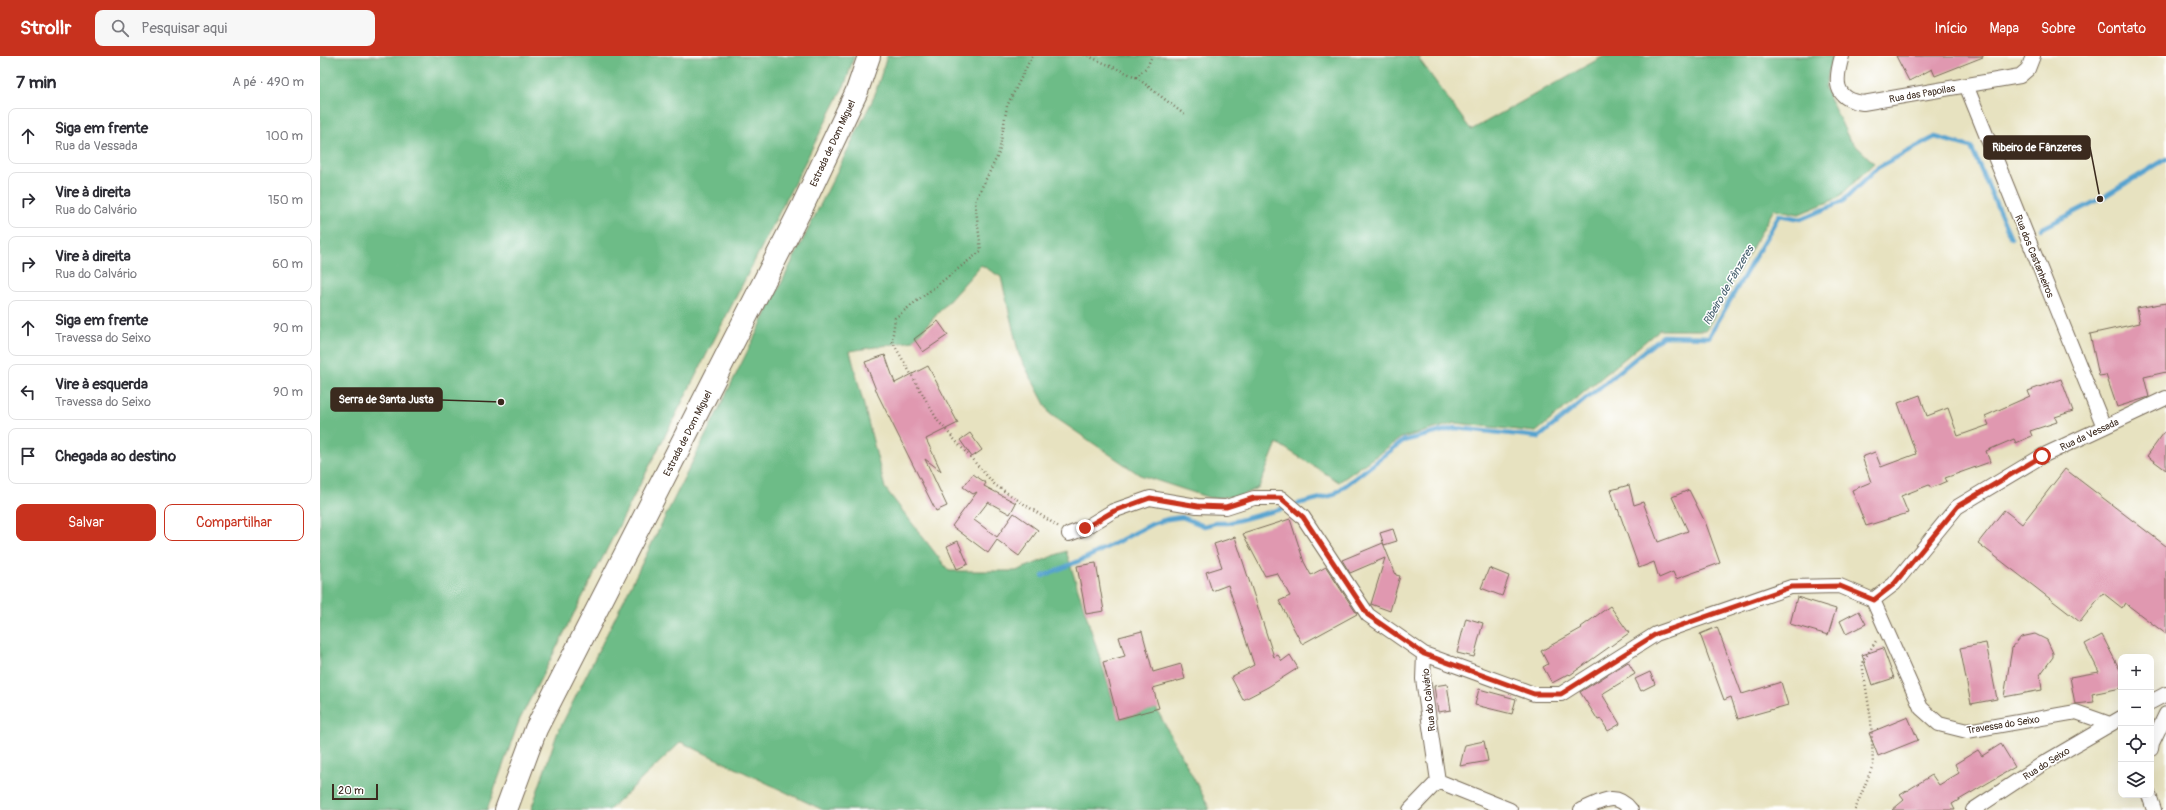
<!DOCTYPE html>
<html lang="pt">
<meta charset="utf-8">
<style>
:root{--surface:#fff;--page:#f7f7f7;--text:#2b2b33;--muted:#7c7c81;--line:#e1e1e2;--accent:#c8321e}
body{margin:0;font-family:Pangolin,sans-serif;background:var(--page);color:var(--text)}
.controls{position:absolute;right:12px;bottom:12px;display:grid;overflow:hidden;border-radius:8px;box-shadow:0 4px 16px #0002}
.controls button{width:36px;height:36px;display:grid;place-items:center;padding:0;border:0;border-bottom:1px solid var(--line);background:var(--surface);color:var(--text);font:20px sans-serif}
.scale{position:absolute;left:12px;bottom:10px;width:46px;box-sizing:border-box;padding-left:4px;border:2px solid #3b2a1e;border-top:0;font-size:11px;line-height:14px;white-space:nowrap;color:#3b2a1e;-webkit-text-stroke:3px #fff;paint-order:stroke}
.stop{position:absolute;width:12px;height:12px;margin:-9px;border:3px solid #c8321e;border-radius:50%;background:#fff}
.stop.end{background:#c8321e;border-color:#fff;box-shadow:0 1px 4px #0008}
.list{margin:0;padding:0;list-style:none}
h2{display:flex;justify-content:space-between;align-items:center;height:52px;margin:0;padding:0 16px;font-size:17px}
h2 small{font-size:13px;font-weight:400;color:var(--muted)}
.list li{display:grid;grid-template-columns:26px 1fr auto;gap:12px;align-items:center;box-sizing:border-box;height:56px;margin:0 8px 8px;padding:0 8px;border:1px solid var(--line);border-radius:8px}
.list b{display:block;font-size:15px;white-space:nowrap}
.list p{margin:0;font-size:13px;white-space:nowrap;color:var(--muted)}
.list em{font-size:13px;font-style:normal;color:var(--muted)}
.actions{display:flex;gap:8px;padding:12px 16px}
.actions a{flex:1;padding:9px 0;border:1px solid var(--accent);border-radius:8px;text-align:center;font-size:14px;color:var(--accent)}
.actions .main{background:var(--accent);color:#fff}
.icon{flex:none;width:22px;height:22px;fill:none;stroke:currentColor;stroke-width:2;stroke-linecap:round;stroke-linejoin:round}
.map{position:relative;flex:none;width:1846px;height:754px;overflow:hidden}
header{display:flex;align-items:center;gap:24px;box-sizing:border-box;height:56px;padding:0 20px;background:var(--accent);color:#fff}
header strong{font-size:19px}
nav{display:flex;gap:22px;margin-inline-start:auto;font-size:14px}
.search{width:280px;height:36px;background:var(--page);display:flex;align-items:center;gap:10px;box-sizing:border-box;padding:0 14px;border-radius:8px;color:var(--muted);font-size:15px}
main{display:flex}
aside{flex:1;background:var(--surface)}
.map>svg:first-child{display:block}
.forest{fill:#6dbc87;stroke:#547352}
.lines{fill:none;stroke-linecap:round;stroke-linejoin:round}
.stream{stroke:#56a3cf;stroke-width:4.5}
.building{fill:#e098b0}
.street-casing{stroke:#776a57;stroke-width:16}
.primary-casing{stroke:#776a57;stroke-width:24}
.path{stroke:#776a57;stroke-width:2.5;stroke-dasharray:1 3;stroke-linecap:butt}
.street{stroke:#fff;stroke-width:14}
.primary{stroke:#fff;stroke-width:22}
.route{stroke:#c8321e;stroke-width:5}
.labels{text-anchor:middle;stroke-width:3;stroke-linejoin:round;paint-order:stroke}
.street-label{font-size:10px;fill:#3b2a1e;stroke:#fff}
.water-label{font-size:11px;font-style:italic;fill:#47606e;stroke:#fff}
.leader{fill:none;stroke:#3b2a1e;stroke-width:1.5}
.callout-dot{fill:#3b2a1e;stroke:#fff;stroke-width:1.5}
.callout{fill:#3b2a1e;stroke:#3b2a1e;stroke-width:1.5}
.callout-label{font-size:11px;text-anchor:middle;font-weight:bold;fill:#fff}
</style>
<header>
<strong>Strollr</strong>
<div class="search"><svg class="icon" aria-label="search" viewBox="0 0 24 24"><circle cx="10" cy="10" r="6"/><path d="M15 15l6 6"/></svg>Pesquisar aqui</div>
<nav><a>Início</a><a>Mapa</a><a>Sobre</a><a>Contato</a></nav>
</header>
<main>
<aside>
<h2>7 min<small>A pé · 490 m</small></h2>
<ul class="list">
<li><svg class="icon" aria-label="ahead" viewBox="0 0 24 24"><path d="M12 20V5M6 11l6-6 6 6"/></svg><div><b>Siga em frente</b><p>Rua da Vessada</p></div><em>100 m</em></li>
<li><svg class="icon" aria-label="right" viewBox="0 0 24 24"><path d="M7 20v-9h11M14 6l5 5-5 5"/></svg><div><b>Vire à direita</b><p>Rua do Calvário</p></div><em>150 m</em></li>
<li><svg class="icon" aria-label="right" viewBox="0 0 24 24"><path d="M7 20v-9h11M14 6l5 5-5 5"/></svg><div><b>Vire à direita</b><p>Rua do Calvário</p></div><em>60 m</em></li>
<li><svg class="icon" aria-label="ahead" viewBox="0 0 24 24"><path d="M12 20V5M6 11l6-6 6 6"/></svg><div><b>Siga em frente</b><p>Travessa do Seixo</p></div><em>90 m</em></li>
<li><svg class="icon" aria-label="left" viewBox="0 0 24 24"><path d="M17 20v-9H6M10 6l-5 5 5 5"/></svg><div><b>Vire à esquerda</b><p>Travessa do Seixo</p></div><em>90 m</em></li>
<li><svg class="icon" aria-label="arrive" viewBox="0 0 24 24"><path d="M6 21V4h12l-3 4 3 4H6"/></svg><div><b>Chegada ao destino</b></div></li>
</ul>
<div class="actions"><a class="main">Salvar</a><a>Compartilhar</a></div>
</aside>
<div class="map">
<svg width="1846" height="754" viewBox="0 0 1846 754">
<rect width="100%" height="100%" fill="#fff"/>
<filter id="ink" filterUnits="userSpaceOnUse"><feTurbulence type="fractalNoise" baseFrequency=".025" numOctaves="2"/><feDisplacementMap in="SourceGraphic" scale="8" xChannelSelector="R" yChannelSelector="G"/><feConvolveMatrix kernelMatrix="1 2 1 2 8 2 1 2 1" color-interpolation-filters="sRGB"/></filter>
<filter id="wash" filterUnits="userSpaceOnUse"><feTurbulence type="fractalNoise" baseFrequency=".012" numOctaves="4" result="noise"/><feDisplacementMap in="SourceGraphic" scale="16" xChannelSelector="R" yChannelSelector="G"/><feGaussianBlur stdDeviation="0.9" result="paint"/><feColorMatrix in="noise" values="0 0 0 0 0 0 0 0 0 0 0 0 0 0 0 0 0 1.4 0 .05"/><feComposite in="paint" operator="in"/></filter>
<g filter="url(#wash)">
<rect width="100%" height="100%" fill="#e7e2c0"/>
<path class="forest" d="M0,0H534L526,26L199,665L167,754H0Z
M567,0H1102L1099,3L1151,74L1284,0H1512L1505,32L1529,83L1554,107L1518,142L1479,158L1454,153L1386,274H1339L1216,376L1136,367L1081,382L1019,426L957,387L939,431L921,440L890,442L820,419L730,358L699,299L681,221L661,209L593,285L530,295L565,432L629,515H696L746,495L799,663L836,652L888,749V754H503L361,686L289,754H211L237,678L554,41Z"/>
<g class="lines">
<path class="stream" d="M1721,173L1780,143L1846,103
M977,448L1013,439L1083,385L1135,372L1219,381L1343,280L1389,281L1459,159L1481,163L1522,146L1557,112L1615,81L1651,91L1691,182
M723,520L766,502L832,468L848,463L862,461L884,470L895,467H908L965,452"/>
</g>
<g id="blocks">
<path class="building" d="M1576,0H1663V1L1615,20L1612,13L1589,25Z
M1846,247V316L1824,321L1829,341L1797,351L1786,319L1779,320L1770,278L1820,267L1817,252Z
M618,265L628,279L603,296L594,283Z
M565,299L575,327L608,310L638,367L606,383L621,415L605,403L627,450L616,455L558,339L545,306Z
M1741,323L1753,355L1735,361L1737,366L1710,375L1712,380L1696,387L1694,383L1666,395L1670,406L1625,422L1627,425L1611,432L1609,429L1581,440L1588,457L1546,470L1532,434L1551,426L1542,401L1555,396L1561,411L1596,398L1578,347L1600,339L1607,360L1628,352L1638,380L1669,369L1665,360L1710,340L1708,335Z
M1846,374V414L1827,400Z
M650,377L662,394L652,401L640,384Z
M1745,413L1846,490V578L1805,547L1802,552L1783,537L1760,566L1658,487L1684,454L1702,468Z
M653,418L666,427L664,430L696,447L690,458L668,446L654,464L677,481L694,457L718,474L699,500L677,484L668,497L632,470L657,436L653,438L643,431Z
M1309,429L1314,449L1323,446L1338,486L1368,475L1352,441L1369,434L1386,468L1400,507L1356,523L1353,516L1339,522L1334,506L1319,512L1298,453L1297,454L1291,434Z
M970,463L984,506L991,519L1006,511L1037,558L982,588L959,545L970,540L957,517L945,520L923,478Z
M1073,473L1077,485L1064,489L1060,477Z
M915,481L954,601L958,599L962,605L970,599L978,612L948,631L923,644L911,621L934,609L908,529L892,535L886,516L902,511L894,488Z
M638,485L648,508L637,513L627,490Z
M1063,487L1076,519L1080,520L1070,555L1051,548L1065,502L1030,517L1022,504Z
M776,507L784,555L766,558L757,510Z
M1169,512L1189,520L1182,540L1161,532Z
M1477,541L1516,553L1508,579L1470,568Z
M1290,550L1309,577L1250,619L1249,618L1232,627L1223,611L1228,608L1221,595L1262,572L1261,571Z
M1539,555L1546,568L1526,578L1520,565Z
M1146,562L1163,567L1154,601L1137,597Z
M1397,571L1422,638L1461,626L1468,649L1418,663L1411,641L1404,644L1380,578Z
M822,575L833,616L861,608L865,623L833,632L839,652L798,663L783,606L805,600L799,581Z
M1715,578L1727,584L1733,597V601L1720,619L1722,634L1684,641L1692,592L1701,581Z
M1782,579L1801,616V632L1772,638L1774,646L1755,648L1750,621L1779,616L1765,588Z
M1666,587L1677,643L1651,648L1640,592Z
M1563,592L1574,622L1552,629L1542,599Z
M1308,606L1315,618L1282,638L1300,668L1288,675L1281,663L1278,664L1260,636Z
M1330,616L1335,628L1321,635L1315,623Z
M1127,628L1131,654L1118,656L1114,630Z
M1159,633L1196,643L1192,658L1155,649Z
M1588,661L1598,684L1558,700L1549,677Z
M1164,685L1168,705L1140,710L1145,689Z
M1681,688L1695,711L1632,748L1635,754H1572L1584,744L1580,739L1612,719L1619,729L1639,717L1635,708L1658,694L1662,700Z"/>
</g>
</g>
<g filter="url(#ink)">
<use href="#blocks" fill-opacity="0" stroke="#776a57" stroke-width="1"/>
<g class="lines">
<g class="street-casing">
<path id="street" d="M1522,0C1515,24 1513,43 1543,47L1700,20L1708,13L1713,0
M1646,29L1784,371
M749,478L765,472L793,455L830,442L877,450L906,451L934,442H961L983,461L1048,559L1104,598L1214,638H1241L1336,578L1471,531L1520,530L1553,544
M1553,544L1574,528L1637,451L1722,400L1846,342
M1553,544L1601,652L1619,668L1647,675L1756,656L1790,668
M1831,646L1846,638
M1831,693L1832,687L1846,658
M1118,725L1190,754
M1829,739L1834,754
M1090,754L1118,725L1103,623L1104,598
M1261,754C1281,746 1295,734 1311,754
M1653,754L1724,707L1801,662"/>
</g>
<g class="primary-casing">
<path id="primary" d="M186,754L216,673L483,149L537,35L549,0"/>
</g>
<path class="path" d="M712,0L687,50L679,97L655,145L661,195L575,262L572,285L618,365L675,429L739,471
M768,0L816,21L827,11L832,0
M816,21L865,59
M1535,754L1553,709L1551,664L1542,607L1556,585"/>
<use href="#street" class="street"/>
<use href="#primary" class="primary"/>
</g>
</g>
<g class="lines" filter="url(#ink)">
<path class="route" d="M765,472L794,455L830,442L878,450L906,451L934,442H961L983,461L1048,559L1104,598L1214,638H1241L1336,578L1471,531L1520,530L1554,544L1574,528L1638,450L1722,400"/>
</g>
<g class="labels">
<g class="street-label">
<text transform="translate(1602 37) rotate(-10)" y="4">Rua das Papoilas</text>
<text transform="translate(512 87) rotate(-65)" y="4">Estrada de Dom Miguel</text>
<text transform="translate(1715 200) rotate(68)" y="4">Rua dos Castanheiros</text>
<text transform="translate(367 377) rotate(-63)" y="4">Estrada de Dom Miguel</text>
<text transform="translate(1769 378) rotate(-25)" y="4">Rua da Vessada</text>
<text transform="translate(1108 644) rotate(-96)" y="4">Rua do Calvário</text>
<text transform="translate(1683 668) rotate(-9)" y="4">Travessa do Seixo</text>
<text transform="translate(1726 707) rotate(-32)" y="4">Rua do Seixo</text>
</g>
<g class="water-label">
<text transform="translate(1408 229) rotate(-60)" y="4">Ribeiro de Fânzeres</text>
</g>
</g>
<path class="leader" d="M1780 143L1770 91M181 346L122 344"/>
<g class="callout-dot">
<circle cx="1780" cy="143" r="4"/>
<circle cx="181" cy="346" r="4"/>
</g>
<g class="callout">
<rect x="1664" y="80" width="106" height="23" rx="4"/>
<rect x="11" y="332" width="111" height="23" rx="4"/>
</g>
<g class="callout-label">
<text x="1717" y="95">Ribeiro de Fânzeres</text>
<text x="66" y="347">Serra de Santa Justa</text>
</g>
</svg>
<div class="controls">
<button>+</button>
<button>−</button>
<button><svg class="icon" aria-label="locate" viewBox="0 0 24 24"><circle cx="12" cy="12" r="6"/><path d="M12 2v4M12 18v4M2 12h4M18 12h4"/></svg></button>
<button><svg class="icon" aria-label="layers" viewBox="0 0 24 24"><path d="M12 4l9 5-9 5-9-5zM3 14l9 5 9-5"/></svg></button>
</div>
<div class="scale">20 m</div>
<div class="stop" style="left:1722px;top:400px"></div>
<div class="stop end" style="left:765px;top:472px"></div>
</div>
</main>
